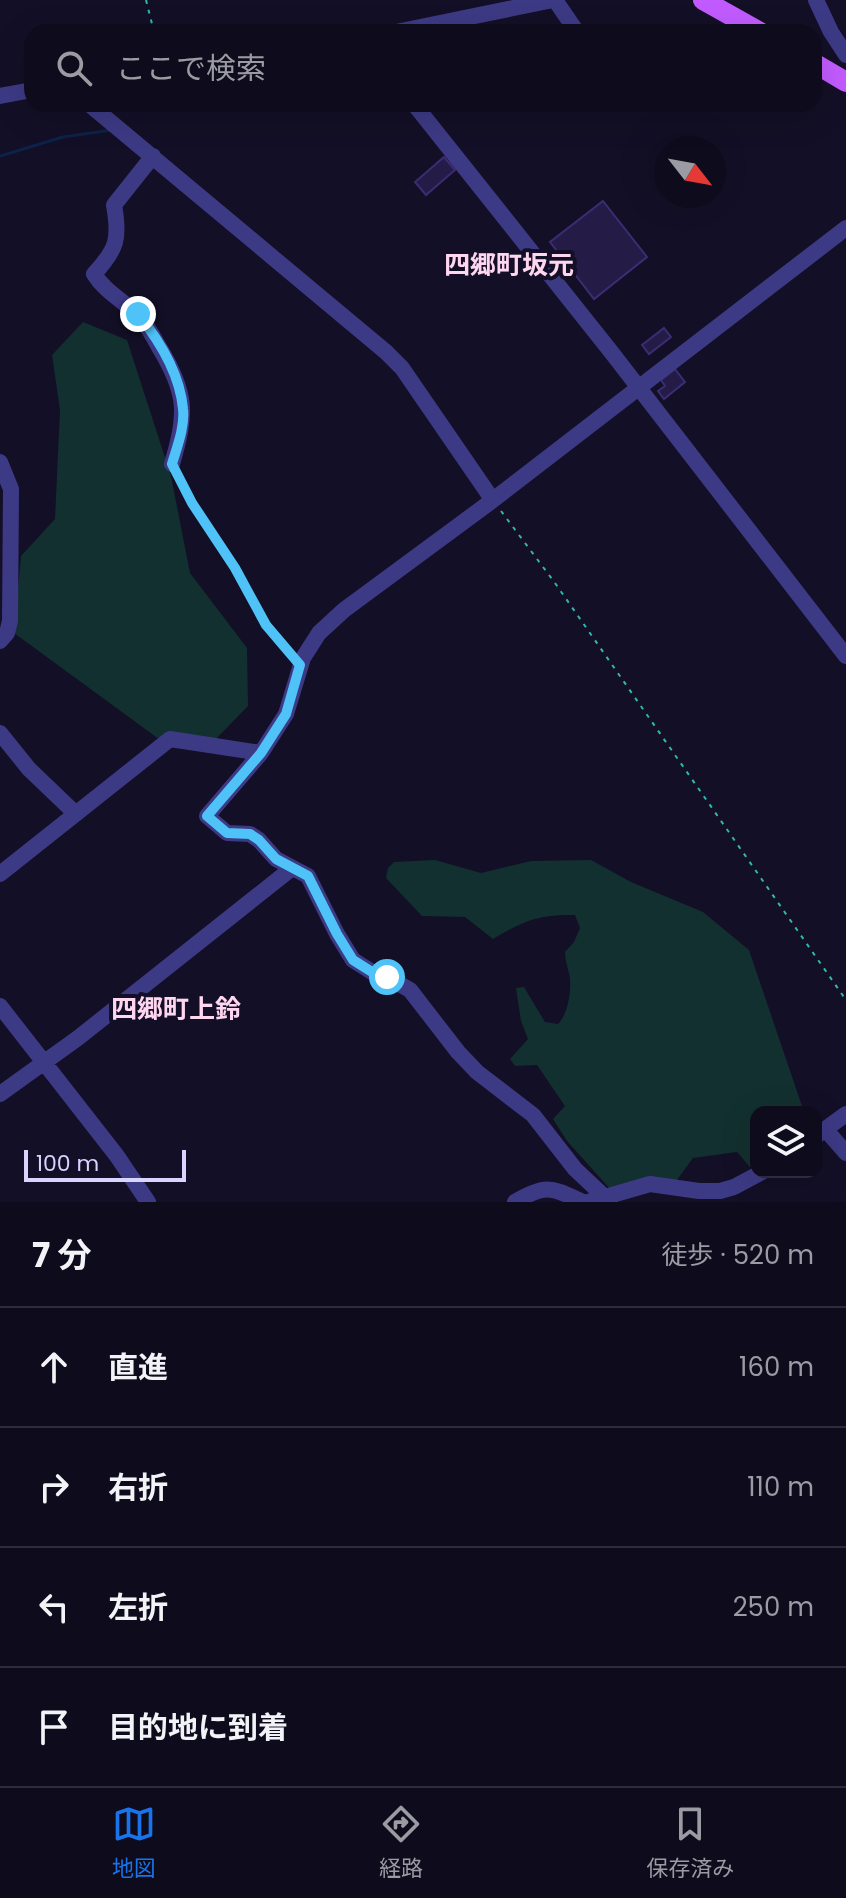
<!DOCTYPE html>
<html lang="ja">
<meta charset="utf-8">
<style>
:root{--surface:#0e0b1c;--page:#1c1929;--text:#f1f3f6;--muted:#9b9ba3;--line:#2e2b3b;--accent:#1a73e8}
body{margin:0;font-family:Poppins,"Noto Sans JP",sans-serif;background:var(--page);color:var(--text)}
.controls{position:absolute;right:24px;bottom:24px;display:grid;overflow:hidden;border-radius:16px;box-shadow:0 8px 32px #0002}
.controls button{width:72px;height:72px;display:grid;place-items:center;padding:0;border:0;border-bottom:2px solid var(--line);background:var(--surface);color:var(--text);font:40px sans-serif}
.compass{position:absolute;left:654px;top:136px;width:72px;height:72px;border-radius:50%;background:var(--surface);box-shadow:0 8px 32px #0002;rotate:121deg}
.scale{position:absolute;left:24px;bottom:20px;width:162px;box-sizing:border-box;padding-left:8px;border:4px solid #d9d4ff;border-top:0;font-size:22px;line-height:28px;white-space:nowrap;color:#d9d4ff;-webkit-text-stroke:6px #130f26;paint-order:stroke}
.stop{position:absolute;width:24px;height:24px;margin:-18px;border:6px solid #4fc3f7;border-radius:50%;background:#fff}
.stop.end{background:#4fc3f7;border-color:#fff;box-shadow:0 2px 8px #0008}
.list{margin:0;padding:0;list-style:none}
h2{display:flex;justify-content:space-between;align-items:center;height:104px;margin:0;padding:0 32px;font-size:34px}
h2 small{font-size:26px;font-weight:400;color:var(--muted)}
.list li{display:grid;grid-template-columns:52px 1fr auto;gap:24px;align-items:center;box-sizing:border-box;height:120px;padding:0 32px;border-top:2px solid var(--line)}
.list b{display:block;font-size:30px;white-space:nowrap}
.list em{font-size:26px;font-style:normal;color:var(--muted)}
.icon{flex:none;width:44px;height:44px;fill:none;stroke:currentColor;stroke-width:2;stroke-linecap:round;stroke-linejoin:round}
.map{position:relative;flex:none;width:846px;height:1202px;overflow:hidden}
.search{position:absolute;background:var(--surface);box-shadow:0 8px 32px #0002;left:24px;right:24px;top:24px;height:88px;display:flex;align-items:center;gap:20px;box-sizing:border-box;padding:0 28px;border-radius:24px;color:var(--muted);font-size:30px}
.sheet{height:584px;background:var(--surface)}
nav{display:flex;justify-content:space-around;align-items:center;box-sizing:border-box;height:112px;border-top:2px solid var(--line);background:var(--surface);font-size:22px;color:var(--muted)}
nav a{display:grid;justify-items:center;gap:4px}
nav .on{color:var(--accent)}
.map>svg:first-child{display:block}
.green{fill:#12302f}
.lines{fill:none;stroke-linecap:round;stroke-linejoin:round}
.stream{stroke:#0c2248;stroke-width:3}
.building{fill:#241b47;stroke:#3b2d73;stroke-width:2}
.path{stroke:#2fb8b0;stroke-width:2;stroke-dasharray:4 6;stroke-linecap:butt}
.minor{stroke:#3d3a85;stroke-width:16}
.major{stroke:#c25bff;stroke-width:20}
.route{stroke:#4fc3f7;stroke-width:10}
.labels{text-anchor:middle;stroke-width:8;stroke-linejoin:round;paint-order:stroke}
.quarter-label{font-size:26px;font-weight:bold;fill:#ffd6f0;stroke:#130f26}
</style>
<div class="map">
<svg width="846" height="1202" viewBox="0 0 846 1202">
<rect width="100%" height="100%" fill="#130f26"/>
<path class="green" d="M83,322L127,340L171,476L190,573L247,648L248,706L213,742L167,745L14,633L21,556L55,519L60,410L52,355Z
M435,860L481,873L531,861L591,860L631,882L703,912L749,950L804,1112H756V1164L750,1167L737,1152L693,1158L674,1184L620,1200L567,1141L553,1119L565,1106L537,1065L515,1066L510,1059L528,1039L521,1021L516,988L524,987L545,1022L558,1024C568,1014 571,993 570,979C569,970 565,962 565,952L574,942L580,928L575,915C539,914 523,921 493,939L465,917L422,916L386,878L388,868L394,862Z"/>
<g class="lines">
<path class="stream" d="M0,156L63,137L112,130"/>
</g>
<path class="building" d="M444,157L455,170L426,195L415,182Z
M603,201L647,257L594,299L550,242Z
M664,328L671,337L649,354L642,345Z
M675,369L685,382L664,399L658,391L665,386L661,380Z"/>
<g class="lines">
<path class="path" d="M146,0L154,32
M178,476L192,503L235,568L266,625L289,652
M501,511L555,583L846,1000"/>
<path class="minor" d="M555,0L577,32
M816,0L831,32L846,55
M396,32L553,0
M0,96L32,90
M89,104L386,352L402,368L492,499
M414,104L612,353L846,656
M153,156L114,205C120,239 117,249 94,274C105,292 124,301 139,316C147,325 153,336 159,347C187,393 187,413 172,464
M0,462L11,489L10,621L7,633L0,641
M0,733L29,769L76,814
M0,874L170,739L261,753
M0,1006L117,1156L148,1202
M0,1094L78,1038L291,869
M825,1129L846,1153
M816,1136L846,1114
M515,1202C547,1183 552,1188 583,1202
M588,1202L650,1184L699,1191H720L734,1187L762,1172
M610,1202L575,1169L533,1115L477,1072L458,1052L410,990L387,977L372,972L353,960L337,934L308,876L276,859L259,840L250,834L227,833L207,816L261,753L286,714L303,658L319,633L344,610L489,503L846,228"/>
<path class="major" d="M703,0L760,32
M814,63L846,82"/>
</g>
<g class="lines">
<path class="route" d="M138,314C159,340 180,375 183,409C185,427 177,447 172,464L192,503L235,568L266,625L300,665L286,714L261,753L207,816L227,833L250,834L259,840L276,859L308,876L337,934L353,960L372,972L387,977"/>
</g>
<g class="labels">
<g class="quarter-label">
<text x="509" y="274">四郷町坂元</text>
<text x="176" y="1018">四郷町上鈴</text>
</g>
</g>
</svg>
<div class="controls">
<button><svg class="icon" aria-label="layers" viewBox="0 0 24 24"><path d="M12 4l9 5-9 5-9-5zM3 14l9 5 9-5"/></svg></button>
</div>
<svg class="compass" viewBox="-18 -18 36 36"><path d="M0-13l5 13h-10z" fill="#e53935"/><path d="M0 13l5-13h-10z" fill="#9b9ba3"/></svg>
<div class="scale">100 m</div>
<div class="stop" style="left:387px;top:977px"></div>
<div class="stop end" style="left:138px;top:314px"></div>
<div class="search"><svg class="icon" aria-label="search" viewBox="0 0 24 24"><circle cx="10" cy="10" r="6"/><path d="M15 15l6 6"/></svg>ここで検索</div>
</div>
<section class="sheet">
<h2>7 分<small>徒歩 · 520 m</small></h2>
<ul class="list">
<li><svg class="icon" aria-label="ahead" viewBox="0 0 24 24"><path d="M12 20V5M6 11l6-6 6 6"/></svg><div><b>直進</b></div><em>160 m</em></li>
<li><svg class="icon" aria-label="right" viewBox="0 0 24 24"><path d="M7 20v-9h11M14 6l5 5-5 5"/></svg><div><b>右折</b></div><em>110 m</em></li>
<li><svg class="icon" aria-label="left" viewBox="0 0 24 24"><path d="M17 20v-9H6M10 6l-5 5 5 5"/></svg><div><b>左折</b></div><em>250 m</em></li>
<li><svg class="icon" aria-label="arrive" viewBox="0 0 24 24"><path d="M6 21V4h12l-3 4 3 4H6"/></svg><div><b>目的地に到着</b></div></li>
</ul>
</section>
<nav>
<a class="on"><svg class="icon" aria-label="map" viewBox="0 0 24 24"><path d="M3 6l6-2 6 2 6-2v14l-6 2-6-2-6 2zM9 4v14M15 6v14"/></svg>地図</a>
<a><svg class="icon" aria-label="directions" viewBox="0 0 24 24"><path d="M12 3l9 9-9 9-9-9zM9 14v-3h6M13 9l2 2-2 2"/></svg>経路</a>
<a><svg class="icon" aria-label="saved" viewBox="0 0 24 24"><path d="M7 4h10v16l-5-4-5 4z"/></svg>保存済み</a>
</nav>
